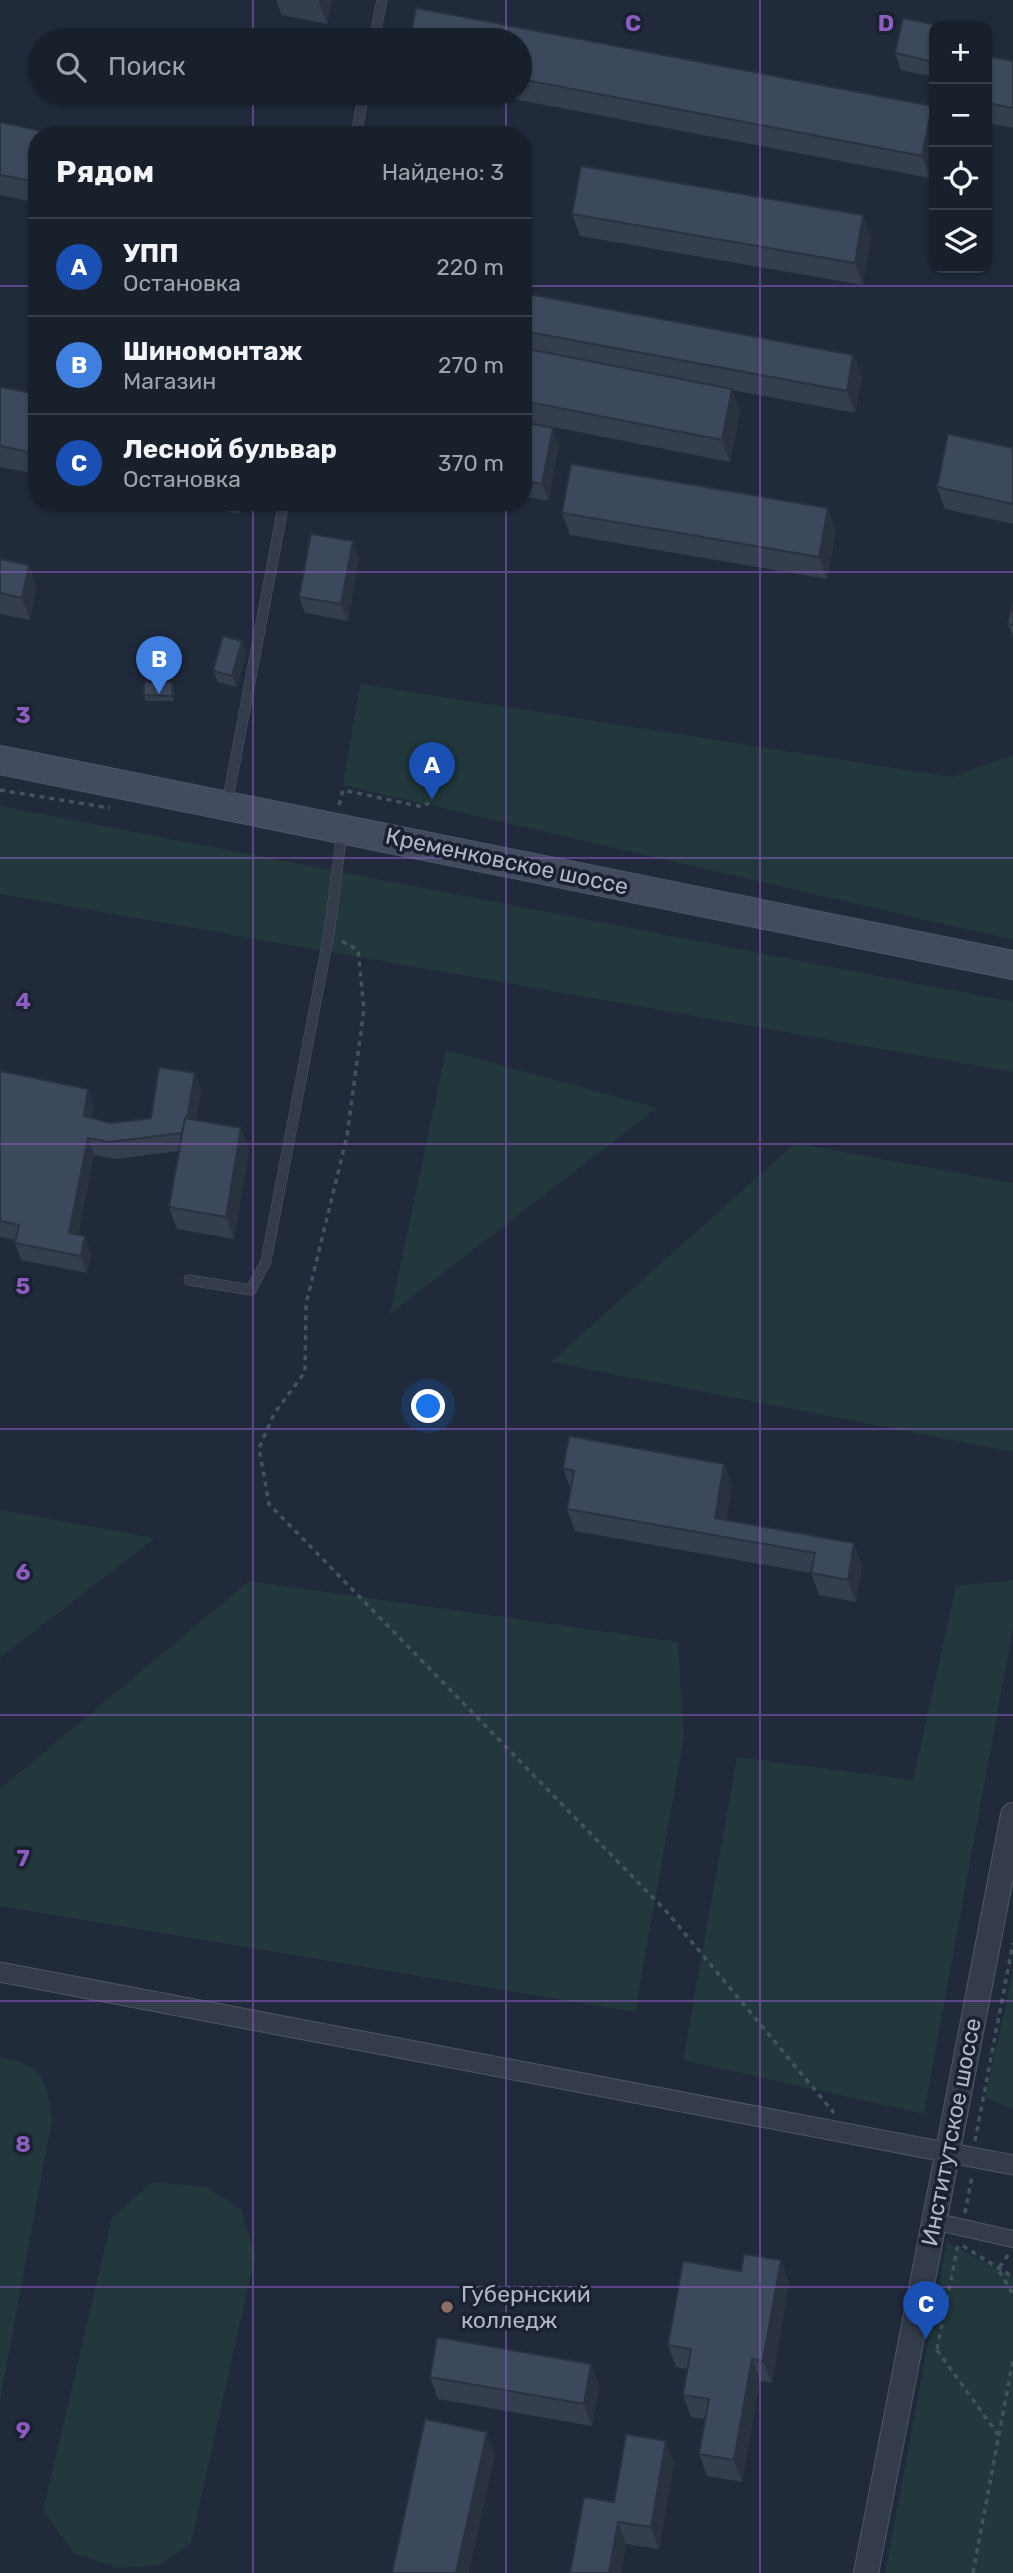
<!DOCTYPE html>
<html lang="ru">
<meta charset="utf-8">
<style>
:root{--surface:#18202c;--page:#212834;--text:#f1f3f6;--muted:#9fa3a9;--line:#363e48;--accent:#7ea7fe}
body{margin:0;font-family:Rubik,sans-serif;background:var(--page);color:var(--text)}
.controls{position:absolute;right:21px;top:21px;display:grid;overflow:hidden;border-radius:14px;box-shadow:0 2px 5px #0004}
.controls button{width:63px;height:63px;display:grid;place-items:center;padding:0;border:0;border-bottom:2px solid var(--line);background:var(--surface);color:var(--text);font:35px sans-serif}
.you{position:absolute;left:429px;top:1407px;width:24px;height:24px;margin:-18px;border:5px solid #fff;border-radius:50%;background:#1a73e8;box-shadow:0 0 0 10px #1a73e833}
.badge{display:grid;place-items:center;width:46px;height:46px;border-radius:50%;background:var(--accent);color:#fff;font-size:23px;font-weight:700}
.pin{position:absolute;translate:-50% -58px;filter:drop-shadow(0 2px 4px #0008)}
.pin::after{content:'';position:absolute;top:37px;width:24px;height:21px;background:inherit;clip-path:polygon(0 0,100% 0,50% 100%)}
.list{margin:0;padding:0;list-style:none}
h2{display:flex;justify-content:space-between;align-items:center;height:91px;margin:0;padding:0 28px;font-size:30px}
h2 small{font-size:23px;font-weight:400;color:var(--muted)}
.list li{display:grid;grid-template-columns:46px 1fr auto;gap:21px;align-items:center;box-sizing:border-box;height:98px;padding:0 28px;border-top:2px solid var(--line)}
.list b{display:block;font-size:26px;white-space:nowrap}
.list p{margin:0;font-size:23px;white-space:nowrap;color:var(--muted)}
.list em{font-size:23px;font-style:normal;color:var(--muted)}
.icon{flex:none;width:38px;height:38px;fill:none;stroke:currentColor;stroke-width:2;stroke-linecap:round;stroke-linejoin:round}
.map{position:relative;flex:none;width:1013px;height:2573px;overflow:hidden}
.search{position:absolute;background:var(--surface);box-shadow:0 2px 5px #0004;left:28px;top:28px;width:504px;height:77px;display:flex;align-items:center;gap:18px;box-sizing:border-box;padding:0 24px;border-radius:38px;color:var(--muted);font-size:26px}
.panel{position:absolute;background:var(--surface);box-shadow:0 2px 5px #0004;left:28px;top:126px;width:504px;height:385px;border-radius:28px}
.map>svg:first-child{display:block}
.green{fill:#22383c}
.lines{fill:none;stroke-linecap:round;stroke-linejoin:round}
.service-casing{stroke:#4f5766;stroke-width:11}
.pedestrian-casing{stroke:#4f5766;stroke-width:18}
.minor-casing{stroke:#4f5766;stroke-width:21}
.tertiary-casing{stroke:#4f5766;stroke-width:26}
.secondary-casing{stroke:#4f5766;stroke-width:30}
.path{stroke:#40555a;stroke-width:3.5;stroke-dasharray:5 5;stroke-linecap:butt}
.service{stroke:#343c4b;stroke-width:10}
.pedestrian{stroke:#343c4b;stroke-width:16}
.minor{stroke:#343c4b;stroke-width:19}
.tertiary{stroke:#343c4b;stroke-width:24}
.secondary{stroke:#424b5f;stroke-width:28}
.wall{fill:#343e4e}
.shaded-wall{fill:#2a3240}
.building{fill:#3c485b;stroke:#2a3240;stroke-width:2}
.grid{fill:none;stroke:#8d5dc2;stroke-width:2;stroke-opacity:0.55}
.education-dot{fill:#8d6e63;stroke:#1a2130;stroke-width:2.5}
.labels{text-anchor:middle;stroke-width:7;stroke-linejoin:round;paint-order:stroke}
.street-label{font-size:23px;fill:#afb7c7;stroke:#1a2130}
.poi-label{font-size:23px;fill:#afb7c7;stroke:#1a2130;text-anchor:start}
.grid-label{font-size:23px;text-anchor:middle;font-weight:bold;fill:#8d5dc2;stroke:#1a2130;stroke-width:7;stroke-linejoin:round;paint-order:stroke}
</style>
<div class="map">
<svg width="1013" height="2573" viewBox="0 0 1013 2573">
<rect width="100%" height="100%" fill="#202a3b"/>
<path class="green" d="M360,684L952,777L1013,755V940L343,785Z
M0,806L1013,1002V1072L0,894Z
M446,1050L657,1108L390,1314Z
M795,1143L1013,1183V1452L551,1362Z
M0,1510L155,1538L0,1658Z
M1013,1580V1627L924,2114L683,2060L737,1757L913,1780L956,1586Z
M249,1581L678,1642L684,1738L635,2012L0,1906V1789Z
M1013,1973V2109L985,2097Z
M0,2057C45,2067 46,2077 52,2120L0,2401Z
M153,2182L206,2187L241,2209L255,2256L191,2543L160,2565L118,2568L74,2553L43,2511L112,2217Z
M947,2242L1013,2277V2573H885Z"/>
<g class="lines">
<g class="service-casing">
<path id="service" d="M374,40L382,0
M356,135L364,93
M227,804L284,502
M189,1280L251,1290L266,1261L329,934L342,832"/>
</g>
<g class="pedestrian-casing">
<path id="pedestrian" d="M933,2221L1013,2239"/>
</g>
<g class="minor-casing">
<path id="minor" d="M0,1972L1013,2165"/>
</g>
<g class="tertiary-casing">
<path id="tertiary" d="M866,2573L1013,1815"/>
</g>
<g class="secondary-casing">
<path id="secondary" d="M0,760L1013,965"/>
</g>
<path class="path" d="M0,790L110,808
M339,805L343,790L423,807L432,800
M342,941L358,950L364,1009L347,1136L306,1304L305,1372L274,1414L259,1448L269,1504L667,1912L834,2113
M975,2141L1013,1943
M965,2213L972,2176
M963,2246L1013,2277
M1008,2255L998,2269L1013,2294
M937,2349L958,2245
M937,2350L999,2436
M973,2573L1013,2360"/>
<use href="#service" class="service"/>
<use href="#pedestrian" class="pedestrian"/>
<use href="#minor" class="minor"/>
<use href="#tertiary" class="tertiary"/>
<use href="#secondary" class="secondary"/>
</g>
<path class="wall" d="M276,0H332L327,24L282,15Z
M934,26V77L901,70L895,53Z
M520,40L932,106L934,114V157L930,178L482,93H520Z
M987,56L1013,61V128L987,123Z
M0,122L37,135V203L0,195Z
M572,214L871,237L863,285L580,236Z
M523,293L853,355L862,377L855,413L732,390L740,411L730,462L523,421Z
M0,387L37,394V474L0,467Z
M523,422L559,445L548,501L523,496Z
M1013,448V524L945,509L937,487Z
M182,502H242L240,514Z
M562,513L836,530L827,579L570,535Z
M359,558L348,621L305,613L299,597Z
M0,559L37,587L30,620L0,614Z
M1013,602V637L1008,624Z
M242,641L246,653L237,687L218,682L213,671Z
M172,682L174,688V701H146L144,695Z
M0,1071L94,1105L92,1118L111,1123L151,1118L195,1073L201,1090L196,1120L241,1128L249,1150L234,1239L177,1229L169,1207L179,1151L115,1159L94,1155L78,1235L91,1253L87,1273L21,1260L15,1243L16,1240L0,1237Z
M724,1464L732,1486L726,1520L862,1565L856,1602L819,1595L811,1573L575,1531L567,1509L571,1490L563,1468Z
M781,2260L789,2282L772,2383L760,2381L742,2482L707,2476L699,2454L705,2419L691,2417L683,2395L687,2369L676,2367L668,2345L741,2271Z
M591,2364L599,2386L592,2426L438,2399L430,2377Z
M674,2463L659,2549L626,2544L621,2573H570L614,2502Z"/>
<path class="shaded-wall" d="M319,0H332L327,24L319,2Z
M932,106L934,114V157L930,178L922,156Z
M863,215L871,237L863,285L855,263Z
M853,355L862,377L855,413L847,391Z
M732,389L740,411L730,462L722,440Z
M553,428L559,445L548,501L542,484Z
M236,502H242L240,514Z
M828,508L836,530L827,579L819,557Z
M353,541L359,558L348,621L341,604Z
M29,565L37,587L30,620L22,598Z
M242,641L246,653L237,687L232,676Z
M172,682L174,688V701L172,696Z
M195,1073L201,1090L191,1149L185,1133Z
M88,1089L94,1105L90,1133L84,1116Z
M241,1128L249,1150L234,1239L226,1217Z
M88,1138L94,1155L75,1250L69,1233Z
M85,1236L91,1253L87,1273L81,1256Z
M724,1464L732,1486L723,1537L715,1518Z
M854,1543L862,1565L856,1602L848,1580Z
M781,2260L789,2282L772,2383L763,2361Z
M752,2359L760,2381L742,2482L734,2460Z
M591,2364L599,2386L592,2426L584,2404Z
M487,2432L495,2454L469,2573H456Z
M666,2441L674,2463L659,2549L651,2527Z
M618,2522L626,2544L621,2573H609Z"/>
<path class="building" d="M416,8L932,106L922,156L520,79V40H410Z
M903,18L940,26H934V62L895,53Z
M987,56L1013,61V108L987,103Z
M0,122L59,135H37V182L0,175Z
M581,166L863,215L855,263L572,214Z
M523,293L853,355L847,391L523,331Z
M523,348L732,389L722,440L523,401Z
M0,387L37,394V454L0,446Z
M523,422L553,428L542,484L523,480Z
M948,434L1013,448V504L937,487Z
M571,464L828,508L819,557L562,513Z
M311,534L353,541L341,604L299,597Z
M0,559L29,565L22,598L0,593Z
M1013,602V625L1008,624Z
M223,636L242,641L232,676L213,671Z
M144,682H172V696L144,695Z
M159,1067L195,1073L187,1118H185L182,1133L109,1142L88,1138L69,1233L85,1236L81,1256L15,1243L19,1225L0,1221V1071L88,1089L84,1116L111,1123L151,1118Z
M185,1118L241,1128L226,1217L169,1207Z
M569,1436L724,1464L715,1518L854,1543L848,1580L811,1573L815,1553L567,1509L574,1471L563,1468Z
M744,2254L781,2260L763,2361L752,2359L734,2460L699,2454L709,2399L683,2395L691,2349L668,2345L683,2261L741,2271Z
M437,2337L591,2364L584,2404L430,2377Z
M425,2419L487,2432L456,2573H392Z
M626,2434L666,2441L651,2527L618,2522L609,2573H570L584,2497L614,2502Z"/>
<path class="grid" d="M253,0V40M506,0V40M760,0V2573M253,93V135M506,93V135M0,286H37M523,286H1013M253,502V2573M506,502V2573M0,572H1013M0,858H1013M0,1144H1013M0,1429H1013M0,1715H1013M0,2001H1013M0,2287H1013"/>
<circle class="education-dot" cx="447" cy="2307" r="7"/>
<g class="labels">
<g class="street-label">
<text transform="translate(507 861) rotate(12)" y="8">Кременковское шоссе</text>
<text transform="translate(951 2132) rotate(-79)" y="8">Институтское шоссе</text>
</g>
<g class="poi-label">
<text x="461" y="2302">Губернский<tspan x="461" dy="26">колледж</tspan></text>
</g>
</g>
<g class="grid-label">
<text x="633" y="31">C</text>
<text x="886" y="31">D</text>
<text x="23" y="723">3</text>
<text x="23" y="1009">4</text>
<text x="23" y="1294">5</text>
<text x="23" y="1580">6</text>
<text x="23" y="1866">7</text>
<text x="23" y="2152">8</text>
<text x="23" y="2438">9</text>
</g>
</svg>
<div class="controls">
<button>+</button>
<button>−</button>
<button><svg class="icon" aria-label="locate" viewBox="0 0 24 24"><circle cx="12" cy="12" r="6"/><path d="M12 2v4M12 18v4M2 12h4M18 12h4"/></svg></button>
<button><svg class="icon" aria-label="layers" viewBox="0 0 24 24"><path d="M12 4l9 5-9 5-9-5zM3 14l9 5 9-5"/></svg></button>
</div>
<div class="you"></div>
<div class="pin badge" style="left:432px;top:800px;background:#1a4fb4">A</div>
<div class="pin badge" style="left:159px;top:694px;background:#3f7fe0">B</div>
<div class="pin badge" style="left:926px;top:2339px;background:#1a4fb4">C</div>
<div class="search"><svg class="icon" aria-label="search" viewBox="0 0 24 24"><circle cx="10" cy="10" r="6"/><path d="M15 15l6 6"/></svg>Поиск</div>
<section class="panel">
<h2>Рядом<small>Найдено: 3</small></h2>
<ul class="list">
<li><span class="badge" style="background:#1a4fb4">A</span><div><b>УПП</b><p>Остановка</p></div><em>220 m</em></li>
<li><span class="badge" style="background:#3f7fe0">B</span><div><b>Шиномонтаж</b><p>Магазин</p></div><em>270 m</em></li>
<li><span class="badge" style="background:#1a4fb4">C</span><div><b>Лесной бульвар</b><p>Остановка</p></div><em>370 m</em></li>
</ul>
</section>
</div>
